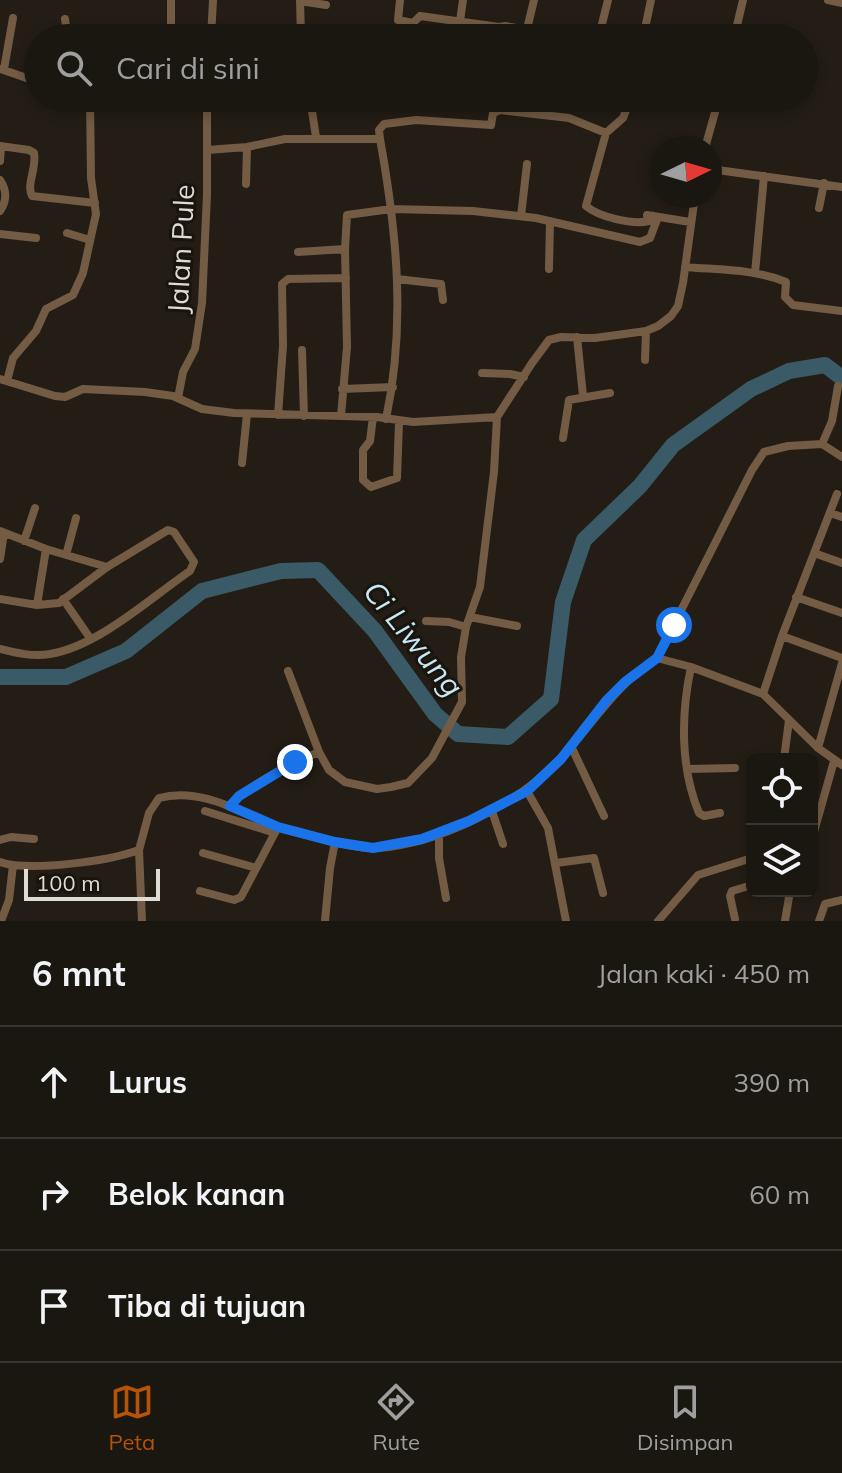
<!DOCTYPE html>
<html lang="id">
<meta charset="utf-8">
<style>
:root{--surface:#1a1610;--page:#231f19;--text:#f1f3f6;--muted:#9f9f9f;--line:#383530;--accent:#b45309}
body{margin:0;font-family:Mulish,sans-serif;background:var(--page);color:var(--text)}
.controls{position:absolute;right:24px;bottom:24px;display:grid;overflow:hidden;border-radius:12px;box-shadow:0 4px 12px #0003}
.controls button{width:72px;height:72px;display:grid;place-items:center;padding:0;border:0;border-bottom:2px solid var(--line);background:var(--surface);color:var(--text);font:40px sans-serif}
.compass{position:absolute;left:650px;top:136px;width:72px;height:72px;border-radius:50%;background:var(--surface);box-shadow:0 4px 12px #0003;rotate:85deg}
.scale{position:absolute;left:24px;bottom:20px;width:136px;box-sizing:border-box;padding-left:8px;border:4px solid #dfdbd5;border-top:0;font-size:22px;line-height:28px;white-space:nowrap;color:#dfdbd5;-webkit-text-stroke:6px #19140c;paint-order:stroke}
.stop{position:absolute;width:24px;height:24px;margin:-18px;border:6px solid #1a73e8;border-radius:50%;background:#fff}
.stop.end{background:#1a73e8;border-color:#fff;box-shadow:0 2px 8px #0008}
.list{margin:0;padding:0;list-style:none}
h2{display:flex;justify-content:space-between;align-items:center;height:104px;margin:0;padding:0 32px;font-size:34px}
h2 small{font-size:26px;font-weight:400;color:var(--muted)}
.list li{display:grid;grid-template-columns:52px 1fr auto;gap:24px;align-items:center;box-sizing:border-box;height:112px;padding:0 32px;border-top:2px solid var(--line)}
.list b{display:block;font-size:30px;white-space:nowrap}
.list em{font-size:26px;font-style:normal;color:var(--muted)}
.icon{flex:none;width:44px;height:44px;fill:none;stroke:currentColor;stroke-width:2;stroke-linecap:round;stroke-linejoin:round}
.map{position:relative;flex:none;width:842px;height:921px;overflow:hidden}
.search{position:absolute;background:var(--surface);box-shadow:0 4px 12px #0003;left:24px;right:24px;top:24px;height:88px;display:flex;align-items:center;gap:20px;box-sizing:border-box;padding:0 28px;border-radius:44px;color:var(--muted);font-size:30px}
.sheet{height:440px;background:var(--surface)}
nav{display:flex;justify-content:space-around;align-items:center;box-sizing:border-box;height:112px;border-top:2px solid var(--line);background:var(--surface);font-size:22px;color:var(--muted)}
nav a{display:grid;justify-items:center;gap:4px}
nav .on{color:var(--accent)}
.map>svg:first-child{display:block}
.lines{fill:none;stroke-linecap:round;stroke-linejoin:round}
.river{stroke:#3b5a68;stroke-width:16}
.street{stroke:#735b44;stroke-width:8}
.route{stroke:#1a73e8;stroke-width:10}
.labels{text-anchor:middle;stroke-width:6;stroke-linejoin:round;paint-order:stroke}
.street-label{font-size:28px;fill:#dfdbd5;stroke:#19140c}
.water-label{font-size:30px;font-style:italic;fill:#c5e9f9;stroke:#19140c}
</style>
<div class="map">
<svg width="842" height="921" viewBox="0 0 842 921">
<rect width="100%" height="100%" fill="#231d15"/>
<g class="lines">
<path class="river" d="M0,677H66L126,651L202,591L281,571L318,570L375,631L435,714L458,734L508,737L551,699L563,602L584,540L640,486L673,445L751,389L789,371L825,365L842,378"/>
<path class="street" d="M171,0V38
M300,0L301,38
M400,0L398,20L413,23L420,16L499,27
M828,0L842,3
M300,1L326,5
M65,19L68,38
M460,21L463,0
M527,29L534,0
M211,38L213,0
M496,38L499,27L505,26L577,38
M595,38L601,28L608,0
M643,38L651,0
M734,38L743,0
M1,69L38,82
M4,69L13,18
M310,98L316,137
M688,98L718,103
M539,114L541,98
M606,133L586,206C599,217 632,225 649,221L653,216
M380,139L379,130L384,124L416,120L491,125L493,113L500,110L569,118L606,133L623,118L631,98
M0,146L29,150L34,153C37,168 26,184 32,196L95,203
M705,148L719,98
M207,150L247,147L285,139H380C397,233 406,325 386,419
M0,161L1,146
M710,169L842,187
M0,180C7,190 7,201 0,211
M246,184L247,147
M819,208L824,183
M647,215L690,222
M521,216L527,164
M67,233L90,240
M0,234L36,238
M298,252L345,249
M685,267C719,270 755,269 786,282L785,297L793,305L842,311
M549,269L550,221
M755,273L764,176
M397,279L441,284L443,300
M577,337L583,396
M302,350L304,416
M645,360L646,331
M482,373L510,374L524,377
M0,379L55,396L65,397L83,389L145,392L173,396L202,409L234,413L377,417L413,422L497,417L532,363L549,340L561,337L595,338L646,331L658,326L671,316L678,306L683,283L695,196
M7,381L13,358L36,331L46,309L73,295L83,273L96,214L91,178L90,98
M342,389L393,387
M178,398L183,372L195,349L202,303L207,195V98
M278,415L283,346L282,284L288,279L346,278
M341,416L347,347L345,249L347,215L391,209L473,211L536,218L640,242L650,238L658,217
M373,417L370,441L363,450V480L371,487L397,478L399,422
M563,438L569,400L610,393
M822,444L832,421L838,386
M242,463L247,414
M830,513L842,517
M0,531L46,549L107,567
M24,541L35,508
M814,553L842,563
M66,555L76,518
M0,559L4,533
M796,597L842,613
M0,599L37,605L59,603L107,567L168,530L174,532L194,562L190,571C150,598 99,646 50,654C33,657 16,653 0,649
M63,599L90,638
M37,605L46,549
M470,617L517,626
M426,621L449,622L466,627
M782,636L842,658
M657,658L752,470L764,452L788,446L822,444L842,457
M691,667C681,714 680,767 699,813L704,816L720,813
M288,671L319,752L329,770L345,782L377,789L391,787L408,783L432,758L462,702L461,657L466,627L480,587L494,472L497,417
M763,694L782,636L837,494
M571,746L604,816
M818,748L842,663
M784,759L789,720
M687,769L735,768
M527,791L548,828L566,921
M230,806C247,786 294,762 319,752
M205,811L275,833
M492,811L503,844
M439,833V858L446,898
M812,839L834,761
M0,840L11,837L34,839
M139,850L142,921
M203,853L256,868
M0,862C30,872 109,861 139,850L149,813L159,798C200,787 238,811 275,826C288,831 303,834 316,837C335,842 357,849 377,848C439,844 518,804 560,759C594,723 614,686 657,658L691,667L763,694L818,748L842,765
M556,863L594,858L603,893
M200,891L234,900L241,897L278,827
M735,919L730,896L732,891L752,885
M1,921L9,900L13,865
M325,921L330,868L335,842
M658,921L698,875L752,858
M785,921L790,891
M819,921L825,904L842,900"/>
</g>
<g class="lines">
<path class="route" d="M295,762L239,796L230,806L278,827L335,842L373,848L422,839L469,821L527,791L561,759L606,701L625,682L657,658L674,625"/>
</g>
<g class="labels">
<g class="street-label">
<text transform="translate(181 249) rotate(-87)" y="10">Jalan Pule</text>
</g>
<g class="water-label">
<text transform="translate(413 639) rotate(51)" y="10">Ci Liwung</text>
</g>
</g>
</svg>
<div class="controls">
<button><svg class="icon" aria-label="locate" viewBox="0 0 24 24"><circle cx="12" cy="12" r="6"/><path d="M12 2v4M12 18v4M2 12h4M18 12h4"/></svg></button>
<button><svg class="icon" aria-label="layers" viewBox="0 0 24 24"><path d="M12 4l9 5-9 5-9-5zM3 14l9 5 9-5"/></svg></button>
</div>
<svg class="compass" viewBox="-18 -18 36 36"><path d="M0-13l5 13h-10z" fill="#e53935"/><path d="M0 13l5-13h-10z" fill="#9f9f9f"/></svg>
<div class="scale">100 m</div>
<div class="stop" style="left:674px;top:625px"></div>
<div class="stop end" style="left:295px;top:762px"></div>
<div class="search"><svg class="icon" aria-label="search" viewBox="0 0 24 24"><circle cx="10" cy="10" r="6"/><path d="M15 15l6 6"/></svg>Cari di sini</div>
</div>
<section class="sheet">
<h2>6 mnt<small>Jalan kaki · 450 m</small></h2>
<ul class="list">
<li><svg class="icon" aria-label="ahead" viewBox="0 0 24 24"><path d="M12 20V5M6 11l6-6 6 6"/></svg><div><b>Lurus</b></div><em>390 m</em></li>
<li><svg class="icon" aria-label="right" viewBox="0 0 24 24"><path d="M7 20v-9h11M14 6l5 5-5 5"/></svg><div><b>Belok kanan</b></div><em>60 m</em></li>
<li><svg class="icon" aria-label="arrive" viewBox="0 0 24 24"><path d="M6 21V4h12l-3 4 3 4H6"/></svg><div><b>Tiba di tujuan</b></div></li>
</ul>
</section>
<nav>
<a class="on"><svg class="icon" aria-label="map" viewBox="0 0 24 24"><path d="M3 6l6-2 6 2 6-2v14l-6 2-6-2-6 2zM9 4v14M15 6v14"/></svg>Peta</a>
<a><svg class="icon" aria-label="directions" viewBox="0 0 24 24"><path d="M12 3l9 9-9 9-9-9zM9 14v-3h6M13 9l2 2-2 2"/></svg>Rute</a>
<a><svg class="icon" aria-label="saved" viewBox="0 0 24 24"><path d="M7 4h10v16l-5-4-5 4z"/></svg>Disimpan</a>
</nav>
